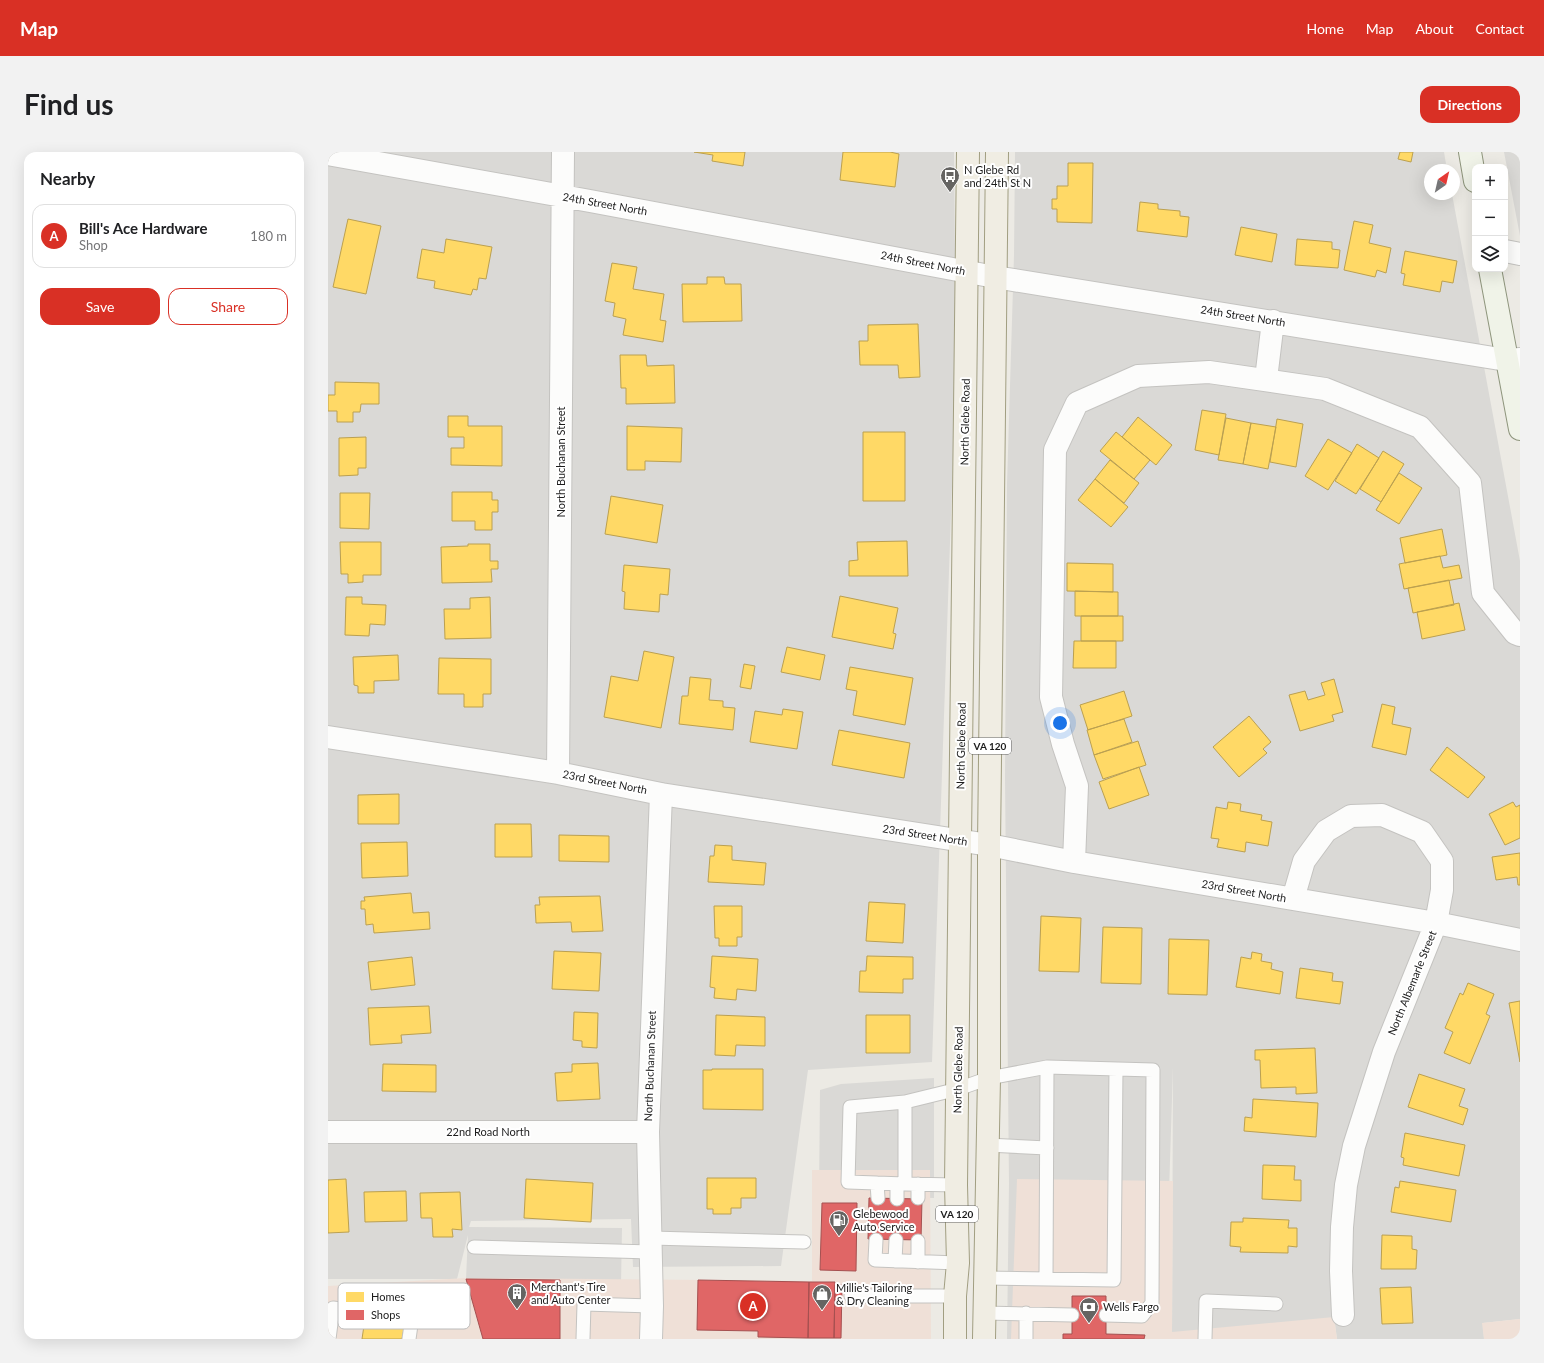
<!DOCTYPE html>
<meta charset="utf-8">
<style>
:root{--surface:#fff;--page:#f2f2f2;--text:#202124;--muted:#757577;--line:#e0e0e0;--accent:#d93025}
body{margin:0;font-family:Lato,sans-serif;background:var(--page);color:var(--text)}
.controls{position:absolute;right:12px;top:12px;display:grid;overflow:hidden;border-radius:8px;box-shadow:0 4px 16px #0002}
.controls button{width:36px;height:36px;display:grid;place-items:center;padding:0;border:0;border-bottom:1px solid var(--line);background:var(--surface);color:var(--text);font:20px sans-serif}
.compass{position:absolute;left:1096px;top:12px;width:36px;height:36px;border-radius:50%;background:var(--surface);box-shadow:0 4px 16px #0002;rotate:34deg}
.you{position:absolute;left:732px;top:571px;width:14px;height:14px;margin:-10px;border:3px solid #fff;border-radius:50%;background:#1a73e8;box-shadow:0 0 0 6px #1a73e833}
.badge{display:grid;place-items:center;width:26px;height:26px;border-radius:50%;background:var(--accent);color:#fff;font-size:13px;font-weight:700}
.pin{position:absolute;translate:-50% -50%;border:2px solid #fff;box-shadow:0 1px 4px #0006}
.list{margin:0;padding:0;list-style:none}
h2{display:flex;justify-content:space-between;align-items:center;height:52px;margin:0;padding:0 16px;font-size:17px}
h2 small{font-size:13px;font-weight:400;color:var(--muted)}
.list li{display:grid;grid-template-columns:26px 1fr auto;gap:12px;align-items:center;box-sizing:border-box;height:64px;margin:0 8px 8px;padding:0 8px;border:1px solid var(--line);border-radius:12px}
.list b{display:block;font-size:15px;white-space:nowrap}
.list p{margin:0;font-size:13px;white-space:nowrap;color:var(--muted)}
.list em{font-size:13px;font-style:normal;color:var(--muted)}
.actions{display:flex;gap:8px;padding:12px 16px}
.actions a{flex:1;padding:9px 0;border:1px solid var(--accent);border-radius:12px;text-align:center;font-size:14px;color:var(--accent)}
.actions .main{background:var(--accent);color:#fff}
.icon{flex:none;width:22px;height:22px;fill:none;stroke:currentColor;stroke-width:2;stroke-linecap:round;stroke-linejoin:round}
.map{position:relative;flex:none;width:1192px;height:1187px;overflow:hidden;border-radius:12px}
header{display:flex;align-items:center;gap:24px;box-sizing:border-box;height:56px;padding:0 20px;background:var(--accent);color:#fff}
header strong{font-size:19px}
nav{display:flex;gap:22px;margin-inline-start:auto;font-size:14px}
.intro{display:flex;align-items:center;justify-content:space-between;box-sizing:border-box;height:96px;padding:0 24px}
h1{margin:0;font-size:28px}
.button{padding:10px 18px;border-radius:12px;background:var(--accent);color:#fff;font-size:14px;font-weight:700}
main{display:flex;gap:24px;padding:0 24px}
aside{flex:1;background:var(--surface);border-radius:12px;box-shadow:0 4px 16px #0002}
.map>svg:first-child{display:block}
.residential{fill:#dad9d6}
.commercial{fill:#efe0d7}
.homes{fill:#ffd966;stroke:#bba050}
.shops{fill:#e06666;stroke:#a55050}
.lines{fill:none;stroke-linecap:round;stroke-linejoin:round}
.service-casing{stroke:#c4c3c0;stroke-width:15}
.minor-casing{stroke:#c4c3c0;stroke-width:24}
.secondary-casing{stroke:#8e957c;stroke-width:24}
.primary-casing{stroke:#a19e81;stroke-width:24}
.service{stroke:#fcfcfb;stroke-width:13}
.minor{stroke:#fcfcfb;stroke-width:22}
.secondary{stroke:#f0f3e8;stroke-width:22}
.primary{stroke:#f0ede3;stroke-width:22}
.labels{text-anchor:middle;stroke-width:4;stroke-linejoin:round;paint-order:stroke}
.shield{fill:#fff;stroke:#606060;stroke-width:1}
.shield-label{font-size:10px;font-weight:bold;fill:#1c1c1c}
.poi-label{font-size:11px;fill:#1c1c1c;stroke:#fff;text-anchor:start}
.street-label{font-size:11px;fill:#1c1c1c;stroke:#fff}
.key{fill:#fff;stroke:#bbb;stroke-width:1}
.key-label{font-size:11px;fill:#1c1c1c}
</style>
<header>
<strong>Map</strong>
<nav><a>Home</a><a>Map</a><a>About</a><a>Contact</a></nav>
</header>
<div class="intro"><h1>Find us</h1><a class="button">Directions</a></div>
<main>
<aside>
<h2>Nearby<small></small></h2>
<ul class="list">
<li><span class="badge">A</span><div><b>Bill's Ace Hardware</b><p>Shop</p></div><em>180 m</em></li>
</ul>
<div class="actions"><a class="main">Save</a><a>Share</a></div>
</aside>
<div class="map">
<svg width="1192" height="1187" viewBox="0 0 1192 1187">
<rect width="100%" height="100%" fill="#eceae4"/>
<path class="residential" d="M0,0H626L628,218L604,910L480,918L453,1114L305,1115L303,1067L143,1069L141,1075L294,1076L293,1133L138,1127L140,1083L129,1127H0Z
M687,0H1116L1119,18H1102V42H1124L1192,409V1167L1155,1171L1156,1187H1009L1006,1165L959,1183L844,1180L845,915L837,1167L735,1187H679L681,1031L677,626L679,332L686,103Z
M1176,0H1192V84Z
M606,926V1046L491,1043L492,938L513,932Z"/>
<path class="commercial" d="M484,1018H602L603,1187H0V1134L138,1126L484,1129Z
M689,1027L845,1029L844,1180L1006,1165L1009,1187H683Z
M1192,1167V1187H1156L1154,1171Z"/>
<path class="homes" d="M366,0H417L415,14L384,9L385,3Z
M515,0H562L571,2L567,35L512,28Z
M1072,0H1085L1083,10L1070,7Z
M740,11H765L764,71L729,70V57H724V47H729V34H740Z
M812,50L830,52V57L852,59V64L861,65L859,85L809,79Z
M20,67L53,74L38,142L5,135Z
M1026,69L1045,73L1041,91L1063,96L1058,121L1049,118L1047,125L1016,118Z
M913,75L949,82L944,110L907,103Z
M118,87L164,95L158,127L151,126L149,138L145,137L143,143L106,136L107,129L89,126L94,97L116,101Z
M969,87L1004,90V97L1012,98L1010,116L967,113Z
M1077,99L1129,109L1125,131L1114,129L1112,140L1075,133L1077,122L1073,121Z
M284,111L309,115L305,137L336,142L332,168L338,169L335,190L295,183L298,167L285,164L287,151L277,149Z
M379,125H396L397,132H413L414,169L355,170L354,132H379Z
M590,172L592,225L571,226L570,213H532L531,189H540V173Z
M292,203H318L319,214L346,213L347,251L298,252V236H293Z
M7,230L51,231V252H33L32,260H25V270H9V259H0V243H7Z
M874,258L898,262L891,303L867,298Z
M120,264H140V274H174V314L123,313V296H136V285H120Z
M810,265L844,293L828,313L794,285Z
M898,266L923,271L915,312L890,308Z
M949,267L975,272L968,315L942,310Z
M923,271L948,275L940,317L915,312Z
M299,274L354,276L353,310L317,309V318H299Z
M535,280H577V349H535Z
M788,280L822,308L806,327L772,299Z
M38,285V316H30V323L11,324V286Z
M1000,287L1024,301L1000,338L977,324Z
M1029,292L1051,306L1028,342L1007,329Z
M1055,299L1076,312L1053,350L1032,337Z
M782,308L811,331L796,351L767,327Z
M1071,321L1094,336L1071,372L1048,358Z
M767,327L800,355L783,375L750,348Z
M124,340H164V348H170V360H164V378H147V369H124Z
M12,341H42L41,377L12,376Z
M283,344L335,353L329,391L277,382Z
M1114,377L1119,403L1077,411L1072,386Z
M579,389L580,424H521V409L530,408L529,390Z
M12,390H53V423H35V430L20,431V422H13Z
M140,392H162V409H170V417H163L164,430L114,431L113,395L140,394Z
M1112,404L1115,416L1131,413L1134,426L1076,437L1071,412Z
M739,411L785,412V440L739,439Z
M296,413L342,417L340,443L332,442L331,460L296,457L297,440L294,439Z
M1121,428L1126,453L1085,461L1080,436Z
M747,439L790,440V464H747Z
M512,444L570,456L565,481L568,482L565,497L504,485Z
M18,445H34V452L58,453L57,473L42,472L41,484L17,483Z
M162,445L163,486L117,487L116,457H142V446Z
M1131,451L1137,478L1094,487L1089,460Z
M753,464H795V489H753Z
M746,489H788V516H745Z
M459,495L497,503L492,528L453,520Z
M316,499L346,505L333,576L276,565L283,524L310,529Z
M70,503L71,528L46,529V541H30V534L26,533L25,505Z
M111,506L163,507V542H155V555H136V542H110Z
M416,512L427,514L423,537L412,535Z
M522,515L585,526L577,573L525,563L529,539L518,537Z
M362,525L383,527L381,548L395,549V555L407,556L405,578L351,572L354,544H360Z
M1006,527L1015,560L1004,563L1006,569L972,579L961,543L977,539L980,548L997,543L993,531Z
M796,539L804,564L760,578L752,553Z
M1054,552L1067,555L1064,572L1083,576L1078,603L1044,595Z
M455,557L475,560L469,597L422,590L427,559L454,563Z
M921,564L943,590L935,597L939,601L911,625L885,595Z
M796,567L804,590L766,603L759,578Z
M511,578L582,591L576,626L504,613Z
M810,589L818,613L775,627L766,603Z
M1119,595L1157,625L1140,646L1102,618Z
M811,615L821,643L781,657L771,630Z
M71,642V672H30V643Z
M900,650L913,652L912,659L934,663L933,668L944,670L940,694L918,690L917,700L889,695L891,687L883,686L888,655L899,657Z
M1185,650L1188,655L1192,653V686L1177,693L1161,662Z
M167,672H203L204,705H167Z
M231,683L281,684V710L231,709Z
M79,690L80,724L34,726L33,691Z
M387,693L404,694V708L438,711L436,733L380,730L382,704H386Z
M1192,701V733H1190L1189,725L1168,728L1164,705Z
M83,741L85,761L101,760L102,777L46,781L45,772L38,773L37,757H33V749H37L36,745Z
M272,744L275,779L244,780L243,770L208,771L207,753H212L211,745Z
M541,750L577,752L575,791L538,789Z
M386,754H414V785H409V794H391V786H387Z
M713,764L753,766L751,820L711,819Z
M775,775L814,776L813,832L773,831Z
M841,787L881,788L879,843L840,842Z
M226,799L273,801L271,839L224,837Z
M924,800L934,802L933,809L944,811L943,817L955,820L952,842L908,835L913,805L923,807Z
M384,804L430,807L428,839L409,837L408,848L386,846L387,836L382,835Z
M539,804L585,805V827H575V841L531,840L532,819H538Z
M84,805L87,833L43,838L40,810Z
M972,816L1005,821L1004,829L1015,830L1012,852L968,846Z
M1140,831L1166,842L1158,862L1162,864L1142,912L1116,901L1125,880L1117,876L1132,841L1135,843Z
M1192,849V910L1181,851Z
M101,854L103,881L73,883L74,891L42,893L40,856Z
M246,860L270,861L269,896L254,895V889L245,888Z
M388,863L437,865V894L408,893L407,904L387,903Z
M538,863H582V901H538Z
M987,896L989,941L968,942V935L933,936L932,908H927V898Z
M270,911L272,947L229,949L227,921L244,920V912Z
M55,912L108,913V940L54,939Z
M384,917H435V958L375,957V918H384Z
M1091,922L1137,937L1131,954L1140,957L1135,973L1080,955Z
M925,947L990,951L988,985L916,979L917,965L924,966Z
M1077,981L1137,993L1131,1024L1075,1013L1076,1006L1073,1005Z
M935,1013L967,1014L966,1028H973V1049L934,1047Z
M379,1026H428V1046H413V1056H403V1062H385V1057H379Z
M18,1027L21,1080L0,1081V1028Z
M198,1027L265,1031L263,1070L196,1066Z
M1072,1029L1128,1038L1123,1070L1063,1060L1067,1035L1071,1036Z
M78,1039L79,1069L37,1070L36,1040Z
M132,1040L134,1078L124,1077L125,1085H105L104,1066H93L92,1041Z
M915,1066L961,1068L960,1076H969V1095L960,1094V1101L912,1100L913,1095L902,1094L903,1070H915Z
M1054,1083L1084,1084V1097L1089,1098L1088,1117H1053Z
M1083,1135L1085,1171L1054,1172L1052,1136Z
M38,1160L78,1167L74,1187H34Z"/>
<path class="shops" d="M541,1046L594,1047L593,1088L540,1087Z
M494,1051H529L528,1119L492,1118Z
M138,1127L232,1128V1187H155Z
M370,1128L481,1130L480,1186L430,1185V1179L369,1178Z
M481,1130H507L506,1186H480Z
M507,1133H514L513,1186H506Z
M744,1144H778V1182L817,1183L816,1187H735V1182H744Z"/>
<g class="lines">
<g class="service-casing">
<path id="service" d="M577,950L522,955L520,1030L577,1032
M659,993L719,996
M549,1031L550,1046
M628,1033L577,1032V950L630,937L661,926L719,915L825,918L824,1151L814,1164L778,1163
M590,1046V1032
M569,1047V1032
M323,1086L476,1090
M548,1088L547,1108L630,1111
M590,1089V1110
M146,1095L323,1100
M567,1109L568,1088
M658,1126L786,1128L788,917
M718,1126L719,915
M523,1144H627
M656,1161L744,1163
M1,1187L5,1156L27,1159L42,1148L86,1152L81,1187
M255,1187L256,1152L324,1154
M698,1187V1161
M877,1187L878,1149L948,1152"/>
</g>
<g class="minor-casing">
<path id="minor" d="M0,2L262,49L667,125L1178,208L1192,207
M1177,99L1192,102
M938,227L945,169
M0,585L230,621L333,642L661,693L746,710L1108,771L1192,788
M230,621L235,0
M746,710L749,634L735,592L723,545L727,298L749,251L810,224L881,220L997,237L1092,275L1142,331L1155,441L1187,481L1192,483
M965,747L976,709L998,679L1023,664L1054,663L1094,680L1114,709V738L1108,771L1056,900L1026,994L1018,1033L1014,1075L1013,1119L1015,1163
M0,980H320
M323,1187L324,1154L320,980L333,642"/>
</g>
<g class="secondary-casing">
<path id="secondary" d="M1142,0L1147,29
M1162,117L1192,277"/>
</g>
<g class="primary-casing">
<path id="primary" d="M627,1187V1144L630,1111L628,1033L640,0
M656,1187L661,926V693L669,0"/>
</g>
<use href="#service" class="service"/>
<use href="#minor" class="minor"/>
<use href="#secondary" class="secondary"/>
<use href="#primary" class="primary"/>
</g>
<defs>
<g id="bus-pin" transform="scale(1)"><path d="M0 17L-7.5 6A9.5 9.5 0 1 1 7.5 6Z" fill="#656462" stroke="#fff"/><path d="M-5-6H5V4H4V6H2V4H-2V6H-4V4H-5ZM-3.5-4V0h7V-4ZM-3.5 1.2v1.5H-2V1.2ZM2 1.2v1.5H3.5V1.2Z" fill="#fff"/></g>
<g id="fuel-pin" transform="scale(1)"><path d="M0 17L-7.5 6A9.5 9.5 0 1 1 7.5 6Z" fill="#656462" stroke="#fff"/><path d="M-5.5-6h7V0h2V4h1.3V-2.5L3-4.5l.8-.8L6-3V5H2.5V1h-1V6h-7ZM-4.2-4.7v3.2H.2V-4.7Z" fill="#fff"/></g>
<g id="building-pin" transform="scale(1)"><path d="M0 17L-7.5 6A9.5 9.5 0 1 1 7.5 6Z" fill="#656462" stroke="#fff"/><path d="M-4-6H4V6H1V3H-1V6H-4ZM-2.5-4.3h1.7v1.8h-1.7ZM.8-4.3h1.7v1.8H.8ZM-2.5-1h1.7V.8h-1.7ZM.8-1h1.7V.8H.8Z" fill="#fff"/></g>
<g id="shop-pin" transform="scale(1)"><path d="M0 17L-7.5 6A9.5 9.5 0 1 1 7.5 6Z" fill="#656462" stroke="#fff"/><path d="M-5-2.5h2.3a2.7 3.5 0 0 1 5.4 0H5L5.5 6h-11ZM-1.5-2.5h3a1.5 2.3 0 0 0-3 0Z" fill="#fff"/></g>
<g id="bank-pin" transform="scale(1)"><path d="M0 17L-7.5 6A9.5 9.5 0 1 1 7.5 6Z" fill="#656462" stroke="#fff"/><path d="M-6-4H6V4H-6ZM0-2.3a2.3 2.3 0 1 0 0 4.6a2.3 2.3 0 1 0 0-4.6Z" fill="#fff"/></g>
</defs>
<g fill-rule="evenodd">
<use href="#bus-pin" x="622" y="24"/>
<use href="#fuel-pin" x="511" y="1068"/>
<use href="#building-pin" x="189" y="1141"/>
<use href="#shop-pin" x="494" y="1142"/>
<use href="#bank-pin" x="761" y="1155"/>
</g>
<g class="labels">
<g class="shield">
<rect x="641" y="586" width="42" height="16" rx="3"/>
<rect x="608" y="1054" width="42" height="16" rx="3"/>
</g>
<g class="shield-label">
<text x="662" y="598">VA 120</text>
<text x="629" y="1066">VA 120</text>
</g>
<g class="poi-label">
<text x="636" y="22">N Glebe Rd<tspan x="636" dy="13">and 24th St N</tspan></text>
<text x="525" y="1066">Glebewood<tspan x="525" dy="13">Auto Service</tspan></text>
<text x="203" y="1139">Merchant's Tire<tspan x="203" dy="13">and Auto Center</tspan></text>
<text x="508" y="1140">Millie's Tailoring<tspan x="508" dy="13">&amp; Dry Cleaning</tspan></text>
<text x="775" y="1159">Wells Fargo</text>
</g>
<g class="street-label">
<text transform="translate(277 52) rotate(10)" y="4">24th Street North</text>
<text transform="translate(595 111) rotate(11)" y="4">24th Street North</text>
<text transform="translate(915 164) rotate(9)" y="4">24th Street North</text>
<text transform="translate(637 270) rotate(-89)" y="4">North Glebe Road</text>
<text transform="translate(233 310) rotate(-90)" y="4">North Buchanan Street</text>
<text transform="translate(633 594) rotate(-89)" y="4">North Glebe Road</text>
<text transform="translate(277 630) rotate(11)" y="4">23rd Street North</text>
<text transform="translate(597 683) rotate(9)" y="4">23rd Street North</text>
<text transform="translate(916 739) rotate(10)" y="4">23rd Street North</text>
<text transform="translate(1084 831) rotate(-68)" y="4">North Albemarle Street</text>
<text transform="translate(322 914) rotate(-88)" y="4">North Buchanan Street</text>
<text transform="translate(630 918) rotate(-89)" y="4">North Glebe Road</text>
<text x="160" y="984">22nd Road North</text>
</g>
</g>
<rect x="10" y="1131" width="132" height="46" rx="6" class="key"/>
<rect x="18" y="1140" width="18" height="10" fill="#ffd966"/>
<rect x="18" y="1158" width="18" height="10" fill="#e06666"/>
<g class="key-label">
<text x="43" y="1149">Homes</text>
<text x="43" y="1167">Shops</text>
</g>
</svg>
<div class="controls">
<button>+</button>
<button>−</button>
<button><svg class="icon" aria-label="layers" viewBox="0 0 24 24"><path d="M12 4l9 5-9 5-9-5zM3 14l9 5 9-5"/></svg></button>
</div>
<svg class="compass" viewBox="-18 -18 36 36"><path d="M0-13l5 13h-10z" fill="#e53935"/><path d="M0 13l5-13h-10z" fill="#757577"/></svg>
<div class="you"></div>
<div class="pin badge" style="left:425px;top:1154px">A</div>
</div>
</main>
